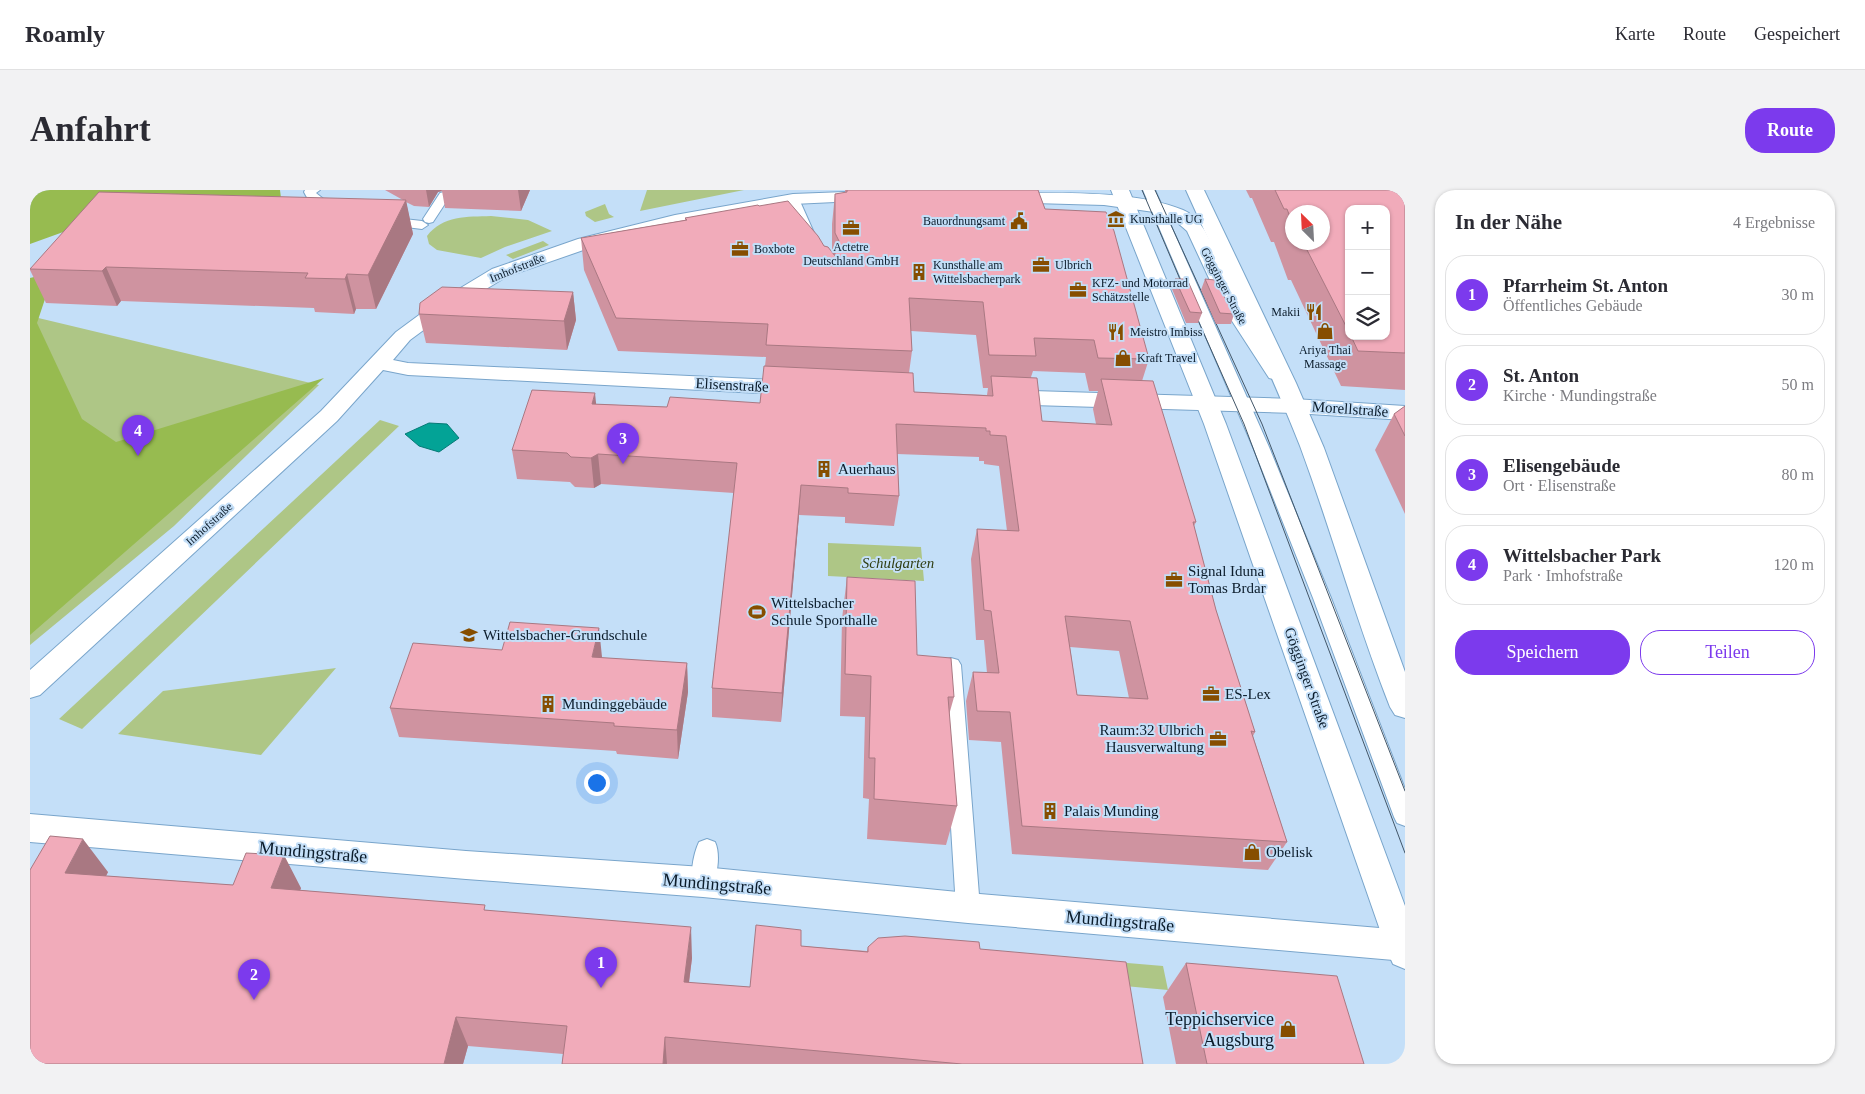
<!DOCTYPE html>
<html lang="de">
<meta charset="utf-8">
<style>
:root{--surface:#fff;--page:#f2f2f3;--text:#2b2b33;--muted:#7c7c81;--line:#e1e1e2;--accent:#7c3aed}
body{margin:0;font-family:Georgia,serif;background:var(--page);color:var(--text)}
.controls{position:absolute;right:15px;top:15px;display:grid;overflow:hidden;border-radius:10px;box-shadow:0 1px 4px #0004}
.controls button{width:45px;height:45px;display:grid;place-items:center;padding:0;border:0;border-bottom:1px solid var(--line);background:var(--surface);color:var(--text);font:25px sans-serif}
.compass{position:absolute;left:1255px;top:15px;width:45px;height:45px;border-radius:50%;background:var(--surface);box-shadow:0 1px 4px #0004;rotate:336deg}
.you{position:absolute;left:566px;top:592px;width:18px;height:18px;margin:-12px;border:4px solid #fff;border-radius:50%;background:#1a73e8;box-shadow:0 0 0 8px #1a73e833}
.badge{display:grid;place-items:center;width:32px;height:32px;border-radius:50%;background:var(--accent);color:#fff;font-size:16px;font-weight:700}
.pin{position:absolute;translate:-50% -41px;filter:drop-shadow(0 1px 2px #0008)}
.pin::after{content:'';position:absolute;top:26px;width:18px;height:15px;background:inherit;clip-path:polygon(0 0,100% 0,50% 100%)}
.list{margin:0;padding:0;list-style:none}
h2{display:flex;justify-content:space-between;align-items:center;height:65px;margin:0;padding:0 20px;font-size:21px}
h2 small{font-size:16px;font-weight:400;color:var(--muted)}
.list li{display:grid;grid-template-columns:32px 1fr auto;gap:15px;align-items:center;box-sizing:border-box;height:80px;margin:0 10px 10px;padding:0 10px;border:1px solid var(--line);border-radius:20px}
.list b{display:block;font-size:19px;white-space:nowrap}
.list p{margin:0;font-size:16px;white-space:nowrap;color:var(--muted)}
.list em{font-size:16px;font-style:normal;color:var(--muted)}
.actions{display:flex;gap:10px;padding:15px 20px}
.actions a{flex:1;padding:11px 0;border:1px solid var(--accent);border-radius:20px;text-align:center;font-size:18px;color:var(--accent)}
.actions .main{background:var(--accent);color:#fff}
.icon{flex:none;width:28px;height:28px;fill:none;stroke:currentColor;stroke-width:2;stroke-linecap:round;stroke-linejoin:round}
.map{position:relative;flex:none;width:1375px;height:874px;overflow:hidden;border-radius:20px}
header{display:flex;align-items:center;gap:30px;box-sizing:border-box;height:70px;padding:0 25px;background:var(--surface);border-bottom:1px solid var(--line)}
header strong{font-size:24px}
nav{display:flex;gap:28px;margin-inline-start:auto;font-size:18px}
.intro{display:flex;align-items:center;justify-content:space-between;box-sizing:border-box;height:120px;padding:0 30px}
h1{margin:0;font-size:35px}
.button{padding:12px 22px;border-radius:20px;background:var(--accent);color:#fff;font-size:18px;font-weight:700}
main{display:flex;gap:30px;padding:0 30px}
aside{flex:1;background:var(--surface);border-radius:20px;box-shadow:0 1px 4px #0004}
.map>svg:first-child{display:block}
.green{fill:#aec686}
.forest{fill:#97bb50}
.water{fill:#03a396;stroke:#057a76}
.lines{fill:none;stroke-linecap:round;stroke-linejoin:round}
.lane-casing{stroke:#79a5cb;stroke-width:2}
.street-casing{stroke:#79a5cb;stroke-width:2}
.secondary-casing{stroke:#79a5cb;stroke-width:2}
.lane{fill:#fff;fill-rule:evenodd}
.street{fill:#fff;fill-rule:evenodd}
.secondary{fill:#fff;fill-rule:evenodd}
.tram{stroke:#425668;stroke-width:1}
.wall{fill:#cf93a0;fill-rule:evenodd}
.shaded-wall{fill:#a97882}
.building{fill:#f1abba;stroke:#a97882;fill-rule:evenodd}
.labels{text-anchor:middle;stroke-width:4;stroke-linejoin:round;paint-order:stroke}
.far-poi-label{font-size:12px;fill:#0b1c2b;stroke:#c4dff8;text-anchor:start}
.far-street-label{font-size:12px;fill:#0b1c2b;stroke:#c4dff8}
.street-label{font-size:15px;fill:#0b1c2b;stroke:#c4dff8}
.poi-label{font-size:15px;fill:#0b1c2b;stroke:#c4dff8;text-anchor:start}
.park-label{font-size:15px;font-style:italic;fill:#303e12;stroke:#c4dff8}
.near-street-label{font-size:18px;fill:#0b1c2b;stroke:#c4dff8}
.near-poi-label{font-size:18px;fill:#0b1c2b;stroke:#c4dff8;text-anchor:end}
</style>
<header>
<strong>Roamly</strong>
<nav><a>Karte</a><a>Route</a><a>Gespeichert</a></nav>
</header>
<div class="intro"><h1>Anfahrt</h1><a class="button">Route</a></div>
<main>
<div class="map">
<svg width="1375" height="874" viewBox="0 0 1375 874">
<rect width="100%" height="100%" fill="#c4dff8"/>
<path class="green" d="M617,0H714L610,21Z
M575,14L579,24L584,27L565,32L556,26L555,22Z
M461,26L498,30L522,41L475,57L451,68L407,60L399,54L397,46C413,25 437,27 461,26Z
M513,51L519,55L483,69L476,65Z
M0,126L289,195L144,336L0,455Z
M350,230L369,236L52,539L29,529Z
M798,353L891,357L894,391L798,386Z
M306,478L231,565L88,544L133,501Z
M1074,771L1133,776L1138,800L1062,793Z"/>
<path class="forest" d="M0,0H250L251,8L61,32L0,54Z
M24,82L7,133L52,229L86,252L294,188L0,445V88Z"/>
<path class="water" d="M399,233L417,234L429,248L409,262L389,256L375,244Z"/>
<g class="lines">
<g class="lane-casing">
<path id="lane" d="M275,0H290L286,3L301,15L309,17L311,20L305,24C293,21 279,14 274,2Z
M1113,0H1125L1239,257L1301,408L1375,599V636L1367,633L1364,627L1283,408L1223,257Z
M414,2L420,6L403,32L399,33L395,32L393,29L410,3Z
M763,5L769,9L785,45L783,48H775L773,45L757,9Z
M356,27L392,31L398,35L392,39L352,34L350,31L352,28Z
M921,468L928,470L931,475L950,718L946,725L938,728L930,725L926,718L911,475L914,470Z
M677,649L685,652C691,665 687,687 681,699L673,702L665,699C659,687 663,665 669,652Z"/>
</g>
<g class="street-casing">
<path id="street" d="M841,1L847,2L850,6L847,10L763,14L646,35L562,57L476,87L418,122L380,150L363,170L378,173L769,191L777,193L780,198L777,203L769,205L378,185L353,180L307,231L10,505L0,508V480L291,221L366,142L404,114L462,79L548,49L645,25L763,4Z
M974,3C1028,3 1104,0 1153,20C1163,24 1170,33 1175,41L1211,114L1258,183L1255,188L1247,190L1239,188L1191,114L1157,41L1142,28L1124,22L1074,15L968,12L965,8L968,4Z
M972,200L1264,209L1375,216V230L1264,223L972,214L964,212L961,207L964,202Z
M0,624L436,661L673,677L938,703L1373,740L1375,741V771L938,733L673,707L436,689L0,652Z"/>
</g>
<g class="secondary-casing">
<path id="secondary" d="M1081,0H1099L1196,234L1375,716V779L1363,774L1358,763L1174,234Z
M1156,0H1174L1266,193L1294,258L1375,482V528L1365,525L1360,517C1326,431 1302,342 1270,256C1236,169 1194,85 1156,0Z"/>
</g>
<use href="#lane" class="lane"/>
<use href="#street" class="street"/>
<use href="#secondary" class="secondary"/>
<path class="tram" d="M1112,0L1155,101
M1125,0L1232,234L1375,601
M1163,119L1214,234L1375,663"/>
</g>
<path class="wall" d="M355,0H500L491,21L415,18L412,1L408,2L399,17L384,16L376,12L383,44L346,119H326L324,124L285,122L284,118L91,111L87,116L16,113L0,80V78L373,10Z
M802,0H1008L1015,19L1119,169L1112,191L1166,332L1164,336L1186,420L1225,542L1223,546L1257,652L1238,680L982,664L971,552L939,550L936,511L943,482L957,483L954,450H946L941,369L947,339L977,341L969,276L954,274V271H949V267L867,264L869,306L864,336L815,333V327L769,325L751,532L682,527V498L704,303L571,294L564,298L545,297L540,292L487,289L482,260L566,214L637,217L730,213L735,176L736,167L588,161L554,80L551,48L655,30V28L729,16L794,56L802,62V34L805,4L815,3V0ZM881,141L946,145L953,198H958L957,205L884,202L879,183L882,161ZM1003,181L1055,183L1059,201H1068L1063,219L1066,234L1012,231L1001,187ZM1040,457L1089,461L1099,508L1047,505Z
M1216,0H1375V200L1311,196L1261,90H1258L1244,52H1241L1222,8H1220ZM1319,19L1356,146H1319ZM1262,22L1292,52H1262Z
M1145,89L1172,123L1168,133H1156L1142,99Z
M1175,89L1204,124L1201,134H1186L1171,100Z
M543,102L546,130L537,160L396,153L389,124Z
M1375,216V324L1345,260L1364,224Z
M817,387L924,507L919,525L927,616L916,655L837,649L839,609L833,608L835,527L810,526L812,429Z
M572,467V468L657,473L658,502L648,569L587,564L586,561L369,547L360,518Z
M0,680L78,682L76,686L203,695L271,698L270,700L456,720L662,768L659,793L720,797L771,756L837,761L838,757L950,759L1113,874H532L533,864L438,856L433,874H0Z
M1156,773L1334,874H1146L1133,807Z"/>
<path class="shaded-wall" d="M396,0H411L412,1L408,2L399,17Z
M488,0H500L491,21Z
M376,10L383,44L346,119L338,85Z
M76,77L91,111L87,116L72,81Z
M317,84L326,119L324,124L315,89Z
M543,102L546,130L537,160L534,131Z
M565,203L568,232L562,214Z
M568,264L571,294L564,298L561,268Z
M771,295L769,325L751,532L752,503Z
M569,438L572,467L566,496L562,467Z
M657,473L658,502L648,569L647,540Z
M53,649L78,682L61,715L35,683Z
M254,665L271,698L259,730L241,698Z
M661,737L662,768L655,822L654,792Z
M426,827L438,856L433,874H414Z
M635,847L637,874H633Z"/>
<path class="building" d="M817,0H1008L1015,19L1076,22L1084,41L1119,169L1068,168L1064,150L1004,148L1006,166L959,165L953,112L879,108L882,161L736,155L738,134L586,128L551,48L657,30L655,28L728,15L729,16L758,11L788,46L794,56L798,57L805,66V57L809,51L805,43V4L817,2Z
M1245,0H1375V163L1328,161L1321,146H1356V19H1319V142L1275,56H1272L1271,52H1292V22H1262V32L1257,19H1254Z
M69,2L376,10L338,85L317,84L315,89L275,88L278,83L76,77L72,81L0,79Z
M1145,89H1157L1172,123L1160,122Z
M1175,89L1185,90L1204,124L1190,123Z
M412,97L543,102L534,131L389,124L390,113Z
M734,176L883,183L884,202L963,206L961,186L1007,188L1012,231L1082,235L1071,189L1123,191L1166,332H1163L1186,420L1225,542L1221,541L1257,652L992,636L980,522L947,521L943,482L969,483L961,421L954,420L947,339L989,341L976,246L960,245V241H956V238L866,234L869,306L818,303V298L771,295L752,503L682,498L707,273L568,264L561,268L541,267L537,263L482,260L502,200L565,203L562,214L637,217L640,207L730,213ZM1035,426L1100,431L1118,509L1047,505Z
M1375,216V246L1364,224Z
M817,387L885,391L887,465L921,468L924,507H918L927,616L844,609L845,568H839L841,486L815,484Z
M480,432L569,438L562,467L657,473L647,540L584,536V533L360,518L383,453L472,460Z
M20,646L53,649L35,683L203,695L216,663L254,665L241,698L455,715L454,720L661,737L654,792L720,797L726,735L771,740V756L838,762V757L848,748L875,746L949,752L950,759L1096,772L1113,874H932L635,847L633,874H532L537,836L426,827L414,874H0V680Z
M1156,773L1307,786L1334,874H1177Z"/>
<defs>
<g id="museum-bare" transform="scale(1.35)"><path d="M0-6L6-3V-2H-6V-3ZM-5-1h2V3h-2ZM-1-1h2V3h-2ZM3-1h2V3H3ZM-6 4H6V6H-6Z" fill="#864e00" stroke="#c4dff8" stroke-width="2.5" paint-order="stroke"/></g>
<g id="civic-bare" transform="scale(1.35)"><path d="M-.6-6.5H3V-4.5H.6V-3L4-1V1h2V6H-6V1h2V-1L-.6-3ZM-1.2 2.5V6h2.4V2.5Z" fill="#864e00" stroke="#c4dff8" stroke-width="2.5" paint-order="stroke"/></g>
<g id="office-bare" transform="scale(1.35)"><path d="M-6-3h4V-5.5h4V-3h4V5H-6ZM-1-4.5V-3h2v-1.5ZM-6 0V1H6V0Z" fill="#864e00" stroke="#c4dff8" stroke-width="2.5" paint-order="stroke"/></g>
<g id="building-bare" transform="scale(1.35)"><path d="M-4-6H4V6H1V3H-1V6H-4ZM-2.5-4.3h1.7v1.8h-1.7ZM.8-4.3h1.7v1.8H.8ZM-2.5-1h1.7V.8h-1.7ZM.8-1h1.7V.8H.8Z" fill="#864e00" stroke="#c4dff8" stroke-width="2.5" paint-order="stroke"/></g>
<g id="restaurant-bare" transform="scale(1.35)"><path d="M-5-6h1v4h1v-4h1v4h1v-4h1v5L-1.5 .5V6h-2V.5L-5-1ZM5-6V6H3V1.5H1.5Q1.5-4 5-6Z" fill="#864e00" stroke="#c4dff8" stroke-width="2.5" paint-order="stroke"/></g>
<g id="shop-bare" transform="scale(1.35)"><path d="M-5-2.5h2.3a2.7 3.5 0 0 1 5.4 0H5L5.5 6h-11ZM-1.5-2.5h3a1.5 2.3 0 0 0-3 0Z" fill="#864e00" stroke="#c4dff8" stroke-width="2.5" paint-order="stroke"/></g>
<g id="stadium-bare" transform="scale(1.35)"><path d="M0-5a6.5 5 0 1 0 0 10a6.5 5 0 1 0 0-10ZM-3.5-1.8h7v3.6h-7Z" fill="#864e00" stroke="#c4dff8" stroke-width="2.5" paint-order="stroke"/></g>
<g id="school-bare" transform="scale(1.35)"><path d="M0-5L7-2L0 1L-7-2ZM-4 1L0 2.5L4 1V4Q0 6-4 4Z" fill="#864e00" stroke="#c4dff8" stroke-width="2.5" paint-order="stroke"/></g>
</defs>
<g fill-rule="evenodd">
<use href="#museum-bare" x="1086" y="29"/>
<use href="#civic-bare" x="989" y="31"/>
<use href="#office-bare" x="821" y="38"/>
<use href="#office-bare" x="710" y="59"/>
<use href="#office-bare" x="1011" y="75"/>
<use href="#building-bare" x="889" y="82"/>
<use href="#office-bare" x="1048" y="100"/>
<use href="#restaurant-bare" x="1284" y="122"/>
<use href="#shop-bare" x="1295" y="141"/>
<use href="#restaurant-bare" x="1086" y="142"/>
<use href="#shop-bare" x="1093" y="168"/>
<use href="#building-bare" x="794" y="279"/>
<use href="#office-bare" x="1144" y="390"/>
<use href="#stadium-bare" x="727" y="422"/>
<use href="#school-bare" x="439" y="445"/>
<use href="#office-bare" x="1181" y="504"/>
<use href="#building-bare" x="518" y="514"/>
<use href="#office-bare" x="1188" y="549"/>
<use href="#building-bare" x="1020" y="621"/>
<use href="#shop-bare" x="1222" y="662"/>
<use href="#shop-bare" x="1258" y="839"/>
</g>
<g class="labels">
<g class="far-poi-label">
<text x="1100" y="33">Kunsthalle UG</text>
<text x="975" y="35" text-anchor="end">Bauordnungsamt</text>
<text x="821" y="61" text-anchor="middle">Actetre<tspan x="821" dy="14">Deutschland GmbH</tspan></text>
<text x="724" y="63">Boxbote</text>
<text x="903" y="79">Kunsthalle am<tspan x="903" dy="14">Wittelsbacherpark</tspan></text>
<text x="1025" y="79">Ulbrich</text>
<text x="1062" y="97">KFZ- und Motorrad<tspan x="1062" dy="14">Schätzstelle</tspan></text>
<text x="1270" y="126" text-anchor="end">Makii</text>
<text x="1100" y="146">Meistro Imbiss</text>
<text x="1295" y="164" text-anchor="middle">Ariya Thai<tspan x="1295" dy="14">Massage</tspan></text>
<text x="1107" y="172">Kraft Travel</text>
</g>
<g class="far-street-label">
<text transform="translate(487 78) rotate(-22)" y="4">Imhofstraße</text>
<text transform="translate(1194 96) rotate(62)" y="4">Gögginger Straße</text>
<text transform="translate(179 334) rotate(-42)" y="4">Imhofstraße</text>
</g>
<g class="street-label">
<text transform="translate(702 195) rotate(3)" y="5">Elisenstraße</text>
<text transform="translate(1320 219) rotate(4)" y="5">Morellstraße</text>
<text transform="translate(1277 488) rotate(70)" y="5">Gögginger Straße</text>
</g>
<g class="poi-label">
<text x="808" y="284">Auerhaus</text>
<text x="1158" y="386">Signal Iduna<tspan x="1158" dy="17">Tomas Brdar</tspan></text>
<text x="741" y="418">Wittelsbacher<tspan x="741" dy="17">Schule Sporthalle</tspan></text>
<text x="453" y="450">Wittelsbacher-Grundschule</text>
<text x="1195" y="509">ES-Lex</text>
<text x="532" y="519">Mundinggebäude</text>
<text x="1174" y="545" text-anchor="end">Raum:32 Ulbrich<tspan x="1174" dy="17">Hausverwaltung</tspan></text>
<text x="1034" y="626">Palais Munding</text>
<text x="1236" y="667">Obelisk</text>
</g>
<g class="park-label">
<text x="868" y="378">Schulgarten</text>
</g>
<g class="near-street-label">
<text transform="translate(283 662) rotate(5)" y="6">Mundingstraße</text>
<text transform="translate(687 694) rotate(5)" y="6">Mundingstraße</text>
<text transform="translate(1090 731) rotate(5)" y="6">Mundingstraße</text>
</g>
<g class="near-poi-label">
<text x="1244" y="835">Teppichservice<tspan x="1244" dy="21">Augsburg</tspan></text>
</g>
</g>
</svg>
<div class="controls">
<button>+</button>
<button>−</button>
<button><svg class="icon" aria-label="layers" viewBox="0 0 24 24"><path d="M12 4l9 5-9 5-9-5zM3 14l9 5 9-5"/></svg></button>
</div>
<svg class="compass" viewBox="-18 -18 36 36"><path d="M0-13l5 13h-10z" fill="#e53935"/><path d="M0 13l5-13h-10z" fill="#7c7c81"/></svg>
<div class="you"></div>
<div class="pin badge" style="left:571px;top:798px">1</div>
<div class="pin badge" style="left:224px;top:810px">2</div>
<div class="pin badge" style="left:593px;top:274px">3</div>
<div class="pin badge" style="left:108px;top:266px">4</div>
</div>
<aside>
<h2>In der Nähe<small>4 Ergebnisse</small></h2>
<ul class="list">
<li><span class="badge">1</span><div><b>Pfarrheim St. Anton</b><p>Öffentliches Gebäude</p></div><em>30 m</em></li>
<li><span class="badge">2</span><div><b>St. Anton</b><p>Kirche · Mundingstraße</p></div><em>50 m</em></li>
<li><span class="badge">3</span><div><b>Elisengebäude</b><p>Ort · Elisenstraße</p></div><em>80 m</em></li>
<li><span class="badge">4</span><div><b>Wittelsbacher Park</b><p>Park · Imhofstraße</p></div><em>120 m</em></li>
</ul>
<div class="actions"><a class="main">Speichern</a><a>Teilen</a></div>
</aside>
</main>
